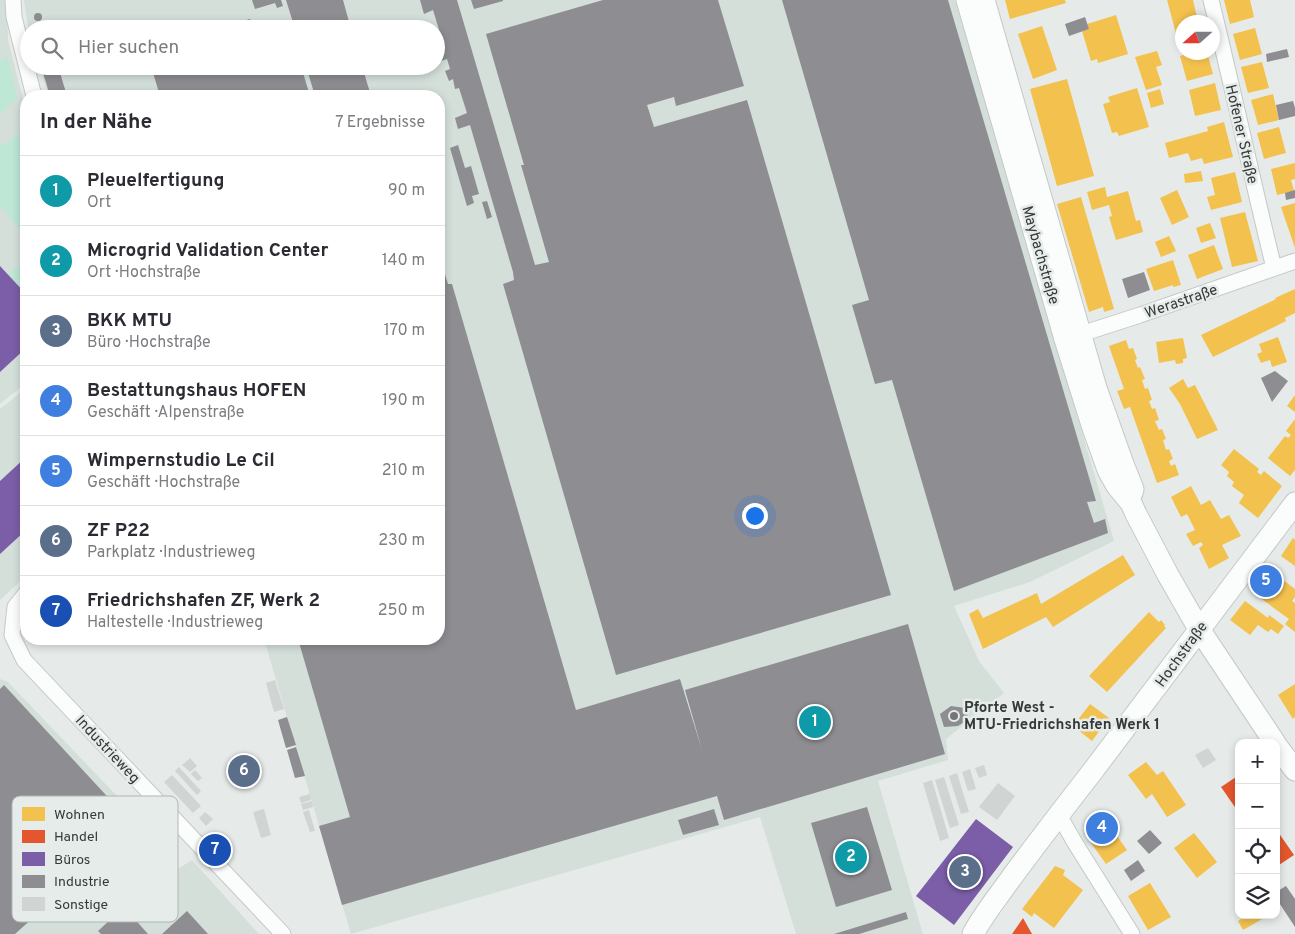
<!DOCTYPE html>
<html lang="de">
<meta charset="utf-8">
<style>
:root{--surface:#fff;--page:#f2f2f3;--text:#2b2b33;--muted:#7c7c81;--line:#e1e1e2;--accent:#747776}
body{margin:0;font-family:Overpass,sans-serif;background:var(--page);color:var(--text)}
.controls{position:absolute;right:15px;bottom:15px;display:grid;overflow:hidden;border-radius:10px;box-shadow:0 2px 8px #0003}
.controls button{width:45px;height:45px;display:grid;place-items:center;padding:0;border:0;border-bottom:1px solid var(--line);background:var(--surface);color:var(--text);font:25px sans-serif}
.compass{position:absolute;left:1175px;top:15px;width:45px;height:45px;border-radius:50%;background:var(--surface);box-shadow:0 2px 8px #0003;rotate:249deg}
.you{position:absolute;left:754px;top:515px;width:18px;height:18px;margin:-12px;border:4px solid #fff;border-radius:50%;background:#1a73e8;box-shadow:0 0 0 8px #1a73e833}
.badge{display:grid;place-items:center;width:32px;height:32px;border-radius:50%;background:var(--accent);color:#fff;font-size:16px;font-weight:700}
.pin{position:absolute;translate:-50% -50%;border:2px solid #fff;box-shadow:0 1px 5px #0006}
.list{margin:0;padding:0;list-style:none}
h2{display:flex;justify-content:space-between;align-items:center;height:65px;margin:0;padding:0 20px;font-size:21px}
h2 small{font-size:16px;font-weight:400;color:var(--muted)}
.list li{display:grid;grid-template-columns:32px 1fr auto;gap:15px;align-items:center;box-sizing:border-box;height:70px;padding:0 20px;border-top:1px solid var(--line)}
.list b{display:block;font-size:19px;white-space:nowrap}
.list p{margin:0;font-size:16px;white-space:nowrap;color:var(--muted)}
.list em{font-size:16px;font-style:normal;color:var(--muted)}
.icon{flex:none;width:28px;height:28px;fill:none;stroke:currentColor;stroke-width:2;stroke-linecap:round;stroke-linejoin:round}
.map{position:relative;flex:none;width:1295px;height:934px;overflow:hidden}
.search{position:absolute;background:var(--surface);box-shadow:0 2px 8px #0003;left:20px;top:20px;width:425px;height:55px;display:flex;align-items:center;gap:12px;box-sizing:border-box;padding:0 18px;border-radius:28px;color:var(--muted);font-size:19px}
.panel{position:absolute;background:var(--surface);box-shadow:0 2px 8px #0003;left:20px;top:90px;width:425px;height:555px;border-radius:20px}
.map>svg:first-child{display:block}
.built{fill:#d4dfda}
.green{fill:#bee7d6}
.homes{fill:#f2c14e}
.shops{fill:#e4572e}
.offices{fill:#7b5ea7}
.industry{fill:#8d8d92}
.building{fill:#d0d4d2}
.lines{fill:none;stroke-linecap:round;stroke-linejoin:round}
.minor-casing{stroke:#c4c8c6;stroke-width:17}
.secondary-casing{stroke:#c4c8c6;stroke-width:23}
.minor{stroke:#fbfcfc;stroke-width:15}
.secondary{stroke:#fbfcfc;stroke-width:21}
.poi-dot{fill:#747776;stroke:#e5ece9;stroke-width:2}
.labels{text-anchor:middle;stroke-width:5;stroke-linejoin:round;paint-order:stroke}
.street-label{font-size:15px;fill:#363938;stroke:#e5ece9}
.poi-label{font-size:15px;font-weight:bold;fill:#363938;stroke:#e5ece9;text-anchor:start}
.key{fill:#e5ece9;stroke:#b0b6b4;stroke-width:1}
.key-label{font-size:14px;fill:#363938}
</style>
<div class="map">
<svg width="1295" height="934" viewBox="0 0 1295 934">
<rect width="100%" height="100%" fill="#e6ebe9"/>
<path class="built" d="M0,0H7L8,40L26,111V383L0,404Z
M24,0H955L1114,541L1030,582L954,606L979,661L1004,693L946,739L948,760L878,781L923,934H796L760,817L351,934L264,639H439V96H48L40,66H436V29H29L27,21Z
M26,388V576L0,600V409Z
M0,679L8,682L141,821L145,858L170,874L192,860L259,934H0Z"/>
<path class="green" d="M7,55L17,98L0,115V62Z
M17,134H26V236L0,206V145L1,144L4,146Z
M17,266L26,275V294L8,274Z"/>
<path class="homes" d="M1005,0H1065L1066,3L1010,19Z
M1167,0H1193L1198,22H1182V40L1178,41Z
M1224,0H1250L1254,17L1230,24Z
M1116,15L1128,54L1098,63L1097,59L1091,61L1082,31L1089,29L1087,24Z
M1042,26L1057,70L1033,79L1018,34Z
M1255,28L1262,54L1240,60L1233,34Z
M1157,51L1162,65L1156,67L1162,85L1146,90L1135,57Z
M1193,52H1207L1213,74L1187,81L1180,56Z
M1262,62L1269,88L1248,93L1241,67Z
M1067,79L1094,176L1057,186L1030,89Z
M1215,83L1221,110L1195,116L1189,90Z
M1137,88L1149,127L1119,136L1117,132L1112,133L1103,104L1110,102L1108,97Z
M1160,89L1164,104L1151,108L1147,93Z
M1273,94L1279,120L1258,125L1251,100Z
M1224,122L1233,157L1204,164L1202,158L1191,161L1188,153L1169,158L1165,143L1208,131L1207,127Z
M1279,127L1286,153L1264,159L1257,133Z
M1295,163V179L1291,180L1294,191L1277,195L1271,169Z
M1201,171L1203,181L1185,183L1184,174Z
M1235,172L1242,202L1211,210L1207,197L1215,195L1211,178Z
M1105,187L1107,197L1128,191L1136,221L1140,220L1143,232L1116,240L1109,217L1112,216L1109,205L1092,210L1087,192Z
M1177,190L1189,217L1172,225L1160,198Z
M1081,197L1114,309L1104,312L1103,307L1089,312L1057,204Z
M1295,203V248L1281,207Z
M1245,212L1258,261L1232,267L1220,218Z
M1210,223L1216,238L1201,243L1196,228Z
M1169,236L1176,251L1161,257L1155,242Z
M1214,245L1223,269L1197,279L1188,255Z
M1173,260L1181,285L1173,287V285L1154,291L1146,269Z
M1295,289V313L1285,318L1286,321L1213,357L1201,335L1276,299L1275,298Z
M1278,337L1287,362L1272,367L1270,360L1261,363L1257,354L1262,352L1259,344Z
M1183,338L1187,358L1183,359V363L1176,364L1175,360L1159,363L1156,342Z
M1126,340L1129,349L1133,348L1137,359L1135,360L1138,368L1140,367L1145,379L1142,380L1145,389L1148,388L1152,400L1149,401L1152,409L1155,408L1159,420L1155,421L1159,430L1162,429L1166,439L1163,440L1166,450L1169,449L1173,459L1169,461L1171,466L1175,464L1179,475L1157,483L1130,407L1124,409L1117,391L1124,389L1109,346Z
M1183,379L1188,388L1195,385L1218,430L1197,439L1180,404L1169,388Z
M1295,395V412L1287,406Z
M1295,419V470L1290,476L1268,458L1285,436L1288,438L1291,435L1286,431Z
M1234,449L1259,469L1257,472L1261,475L1264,471L1282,486L1258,518L1239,503L1244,495L1232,486L1234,482L1227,476L1229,472L1221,465Z
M1191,486L1201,505L1210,500L1221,519L1229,515L1241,536L1222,545L1229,558L1209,569L1199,548L1203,545L1201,542L1193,546L1186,534L1195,530L1187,514L1181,517L1171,497Z
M1293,538L1295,540V566L1281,556Z
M1123,555L1135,575L1053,627L1046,617L983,649L969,614L978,609L983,618L1037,593L1041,604Z
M1267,573L1280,583L1283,580L1295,589V597L1292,601L1295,603V632L1285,624L1289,619L1252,592Z
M1245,601L1268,618L1269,615L1284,626L1278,634L1271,629L1268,632L1258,625L1250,635L1230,620Z
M1149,612L1159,622L1161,620L1165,625L1164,626L1166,628L1107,692L1089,676Z
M1295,684V717L1293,719L1278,695Z
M1090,704L1109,718L1092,741L1073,726Z
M1146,762L1157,775L1163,771L1186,805L1167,817L1152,794L1146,799L1128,775Z
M1105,819L1127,850L1106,864L1084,833Z
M1194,833L1217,862L1197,878L1174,848Z
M1055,866L1065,870L1063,875L1083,890L1054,928L1034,913L1032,917L1022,909Z
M1150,883L1171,917L1148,930L1128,896Z
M1247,915H1262L1264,918L1243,930L1238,921Z"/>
<path class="shops" d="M1239,775V813L1221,787Z
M1276,829L1294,855L1276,867Z
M1023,918L1032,934H1012Z"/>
<path class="offices" d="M0,266L26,294V348L0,372Z
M26,457V532L25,531L0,554V481Z
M976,819L1013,847L954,925L916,896Z"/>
<path class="industry" d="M252,0H281L283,6L277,8L275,3L255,9Z
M286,0H343L351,29H295Z
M420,0H457L535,265L549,262L521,165H524L486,34L603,0H718L744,86L676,106L674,97L647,105L654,127L747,100L891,595L616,675L503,284L514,280L513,272L470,125L458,129L455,118L467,113L459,88L455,89L453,79L449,81L445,71L450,69L447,59L441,61L437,50L444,46L433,10L424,14Z
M471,0H503V1L474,9Z
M782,0H948L1096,501L1087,502L1094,523L1105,519L1108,533L954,591L892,380L875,384L852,305L869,300Z
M34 17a4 4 0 1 1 8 0a4 4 0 1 1-8 0Z
M1085,17L1089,29L1069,36L1065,24Z
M250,19L253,29H217V28Z
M287,21L290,29H263V28Z
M1287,49L1289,57L1267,62L1266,54Z
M41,66H58L67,96H50Z
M151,66H301L310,96H160Z
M306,66H362L371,96H315Z
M1293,101L1295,108V116L1279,120L1276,105Z
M458,145L465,168L471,166L479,194L472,196L474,203L467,206L450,148Z
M1295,190V198L1286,200L1285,193Z
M487,201L492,217L487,219L482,202Z
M439,255L448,284H452L576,710L680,679L702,750L685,690L908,624L945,754L724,820L717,796L342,905L319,826L350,817L298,639H439Z
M1144,272L1150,290L1128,298L1122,279Z
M1275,371L1288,381L1272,402L1261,378Z
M4,685L130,821L112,847L15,934H0V689Z
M951,706L965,708L969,719L958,726L944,727L940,714Z
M287,717L296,745L286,748L278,720Z
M296,747L305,776L295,778L287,750Z
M867,807L892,890L836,907L811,823Z
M714,809L719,825L683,835L678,820Z
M1150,830L1162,843L1149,854L1137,841Z
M1138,860L1145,871L1131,881L1124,870Z
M1286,886L1295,899V927L1276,898V892Z
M124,907L148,934H101L98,931Z
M187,911L208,934H162Z
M906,912L908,919L859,934H834Z"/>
<path class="building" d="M275,680L284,709L274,712L266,683Z
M1208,748L1216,760L1203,768L1195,755Z
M190,758L197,766L190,772L182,765Z
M984,765L987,775L979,778L975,768Z
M179,767L201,791L197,795L175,771Z
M970,769L976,789L968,791L962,772Z
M195,770L202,778L198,781L191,774Z
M957,773L969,812L961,814L949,776Z
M172,775L201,806L193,813L164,782Z
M944,777L959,825L950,828L935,780Z
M932,780L949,838L940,841L923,783Z
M998,783L1015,796L997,820L979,807Z
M310,794L311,800L301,803L299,797Z
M312,801L313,807L303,810L301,804Z
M264,809L271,835L261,838L253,812Z
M309,810L315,831L310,832L303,812Z
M205,812L213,819L206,826L199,818Z"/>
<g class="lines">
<g class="minor-casing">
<path id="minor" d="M13,0L14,17L34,96
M1211,0C1233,89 1252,179 1274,268
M1072,337L1140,315L1295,261
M26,593L15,607L12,635L24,660L283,934
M1059,815L1075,843L1132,934"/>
</g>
<g class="secondary-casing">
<path id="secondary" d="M967,0L1065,339L1093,428L1108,470L1117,486L1131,503L1136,514L1168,575L1199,629L1275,743
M984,0L1096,388L1123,464L1133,489L1132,493
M1276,745L1295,770
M973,934C983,915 997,898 1009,881C1036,844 1064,808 1092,772C1160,683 1227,593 1295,503"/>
</g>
<use href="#minor" class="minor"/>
<use href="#secondary" class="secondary"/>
</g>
<circle class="poi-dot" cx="954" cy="716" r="5"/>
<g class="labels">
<g class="street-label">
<text transform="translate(1242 134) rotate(77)" y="5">Hofener Straße</text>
<text transform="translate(1041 255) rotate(74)" y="5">Maybachstraße</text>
<text transform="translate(1181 301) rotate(-19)" y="5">Werastraße</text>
<text transform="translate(1181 654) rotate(-54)" y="5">Hochstraße</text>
<text transform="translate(108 749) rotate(47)" y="5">Industrieweg</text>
</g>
<g class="poi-label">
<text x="964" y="712">Pforte West -<tspan x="964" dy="17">MTU-Friedrichshafen Werk 1</tspan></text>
</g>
</g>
<rect x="12" y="796" width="166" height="126" rx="8" class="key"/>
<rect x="22" y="807" width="23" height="14" fill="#f2c14e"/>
<rect x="22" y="830" width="23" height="13" fill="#e4572e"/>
<rect x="22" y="852" width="23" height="14" fill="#7b5ea7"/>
<rect x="22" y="875" width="23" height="13" fill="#8d8d92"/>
<rect x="22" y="897" width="23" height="14" fill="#d0d4d2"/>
<g class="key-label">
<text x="54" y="819">Wohnen</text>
<text x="54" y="841">Handel</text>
<text x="54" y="864">Büros</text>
<text x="54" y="886">Industrie</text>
<text x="54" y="909">Sonstige</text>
</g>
</svg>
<div class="controls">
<button>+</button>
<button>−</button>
<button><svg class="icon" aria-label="locate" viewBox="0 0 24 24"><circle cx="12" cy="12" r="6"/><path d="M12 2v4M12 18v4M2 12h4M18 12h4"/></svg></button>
<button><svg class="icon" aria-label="layers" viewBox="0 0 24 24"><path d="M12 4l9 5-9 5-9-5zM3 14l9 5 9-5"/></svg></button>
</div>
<svg class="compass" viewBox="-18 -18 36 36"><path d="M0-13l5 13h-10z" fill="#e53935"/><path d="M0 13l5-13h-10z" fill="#7c7c81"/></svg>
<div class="you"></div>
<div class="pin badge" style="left:815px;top:722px;background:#0f9aa8">1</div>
<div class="pin badge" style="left:851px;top:857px;background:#0f9aa8">2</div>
<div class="pin badge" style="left:965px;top:872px;background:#5c6f8a">3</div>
<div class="pin badge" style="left:1102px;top:828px;background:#3f7fe0">4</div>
<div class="pin badge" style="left:1266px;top:581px;background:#3f7fe0">5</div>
<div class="pin badge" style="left:244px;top:771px;background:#5c6f8a">6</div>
<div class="pin badge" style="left:215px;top:850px;background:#1a4fb4">7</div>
<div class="search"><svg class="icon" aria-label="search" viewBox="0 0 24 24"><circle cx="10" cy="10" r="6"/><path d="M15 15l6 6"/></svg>Hier suchen</div>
<section class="panel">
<h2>In der Nähe<small>7 Ergebnisse</small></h2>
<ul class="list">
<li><span class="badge" style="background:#0f9aa8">1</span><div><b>Pleuelfertigung</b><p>Ort</p></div><em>90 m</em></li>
<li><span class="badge" style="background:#0f9aa8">2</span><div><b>Microgrid Validation Center</b><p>Ort · Hochstraße</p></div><em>140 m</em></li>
<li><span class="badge" style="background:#5c6f8a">3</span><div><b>BKK MTU</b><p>Büro · Hochstraße</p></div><em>170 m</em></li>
<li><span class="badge" style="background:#3f7fe0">4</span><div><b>Bestattungshaus HOFEN</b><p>Geschäft · Alpenstraße</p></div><em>190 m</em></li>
<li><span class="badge" style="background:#3f7fe0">5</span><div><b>Wimpernstudio Le Cil</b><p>Geschäft · Hochstraße</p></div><em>210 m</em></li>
<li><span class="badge" style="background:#5c6f8a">6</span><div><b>ZF P22</b><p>Parkplatz · Industrieweg</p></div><em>230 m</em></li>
<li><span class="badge" style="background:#1a4fb4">7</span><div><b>Friedrichshafen ZF, Werk 2</b><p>Haltestelle · Industrieweg</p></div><em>250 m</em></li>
</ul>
</section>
</div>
